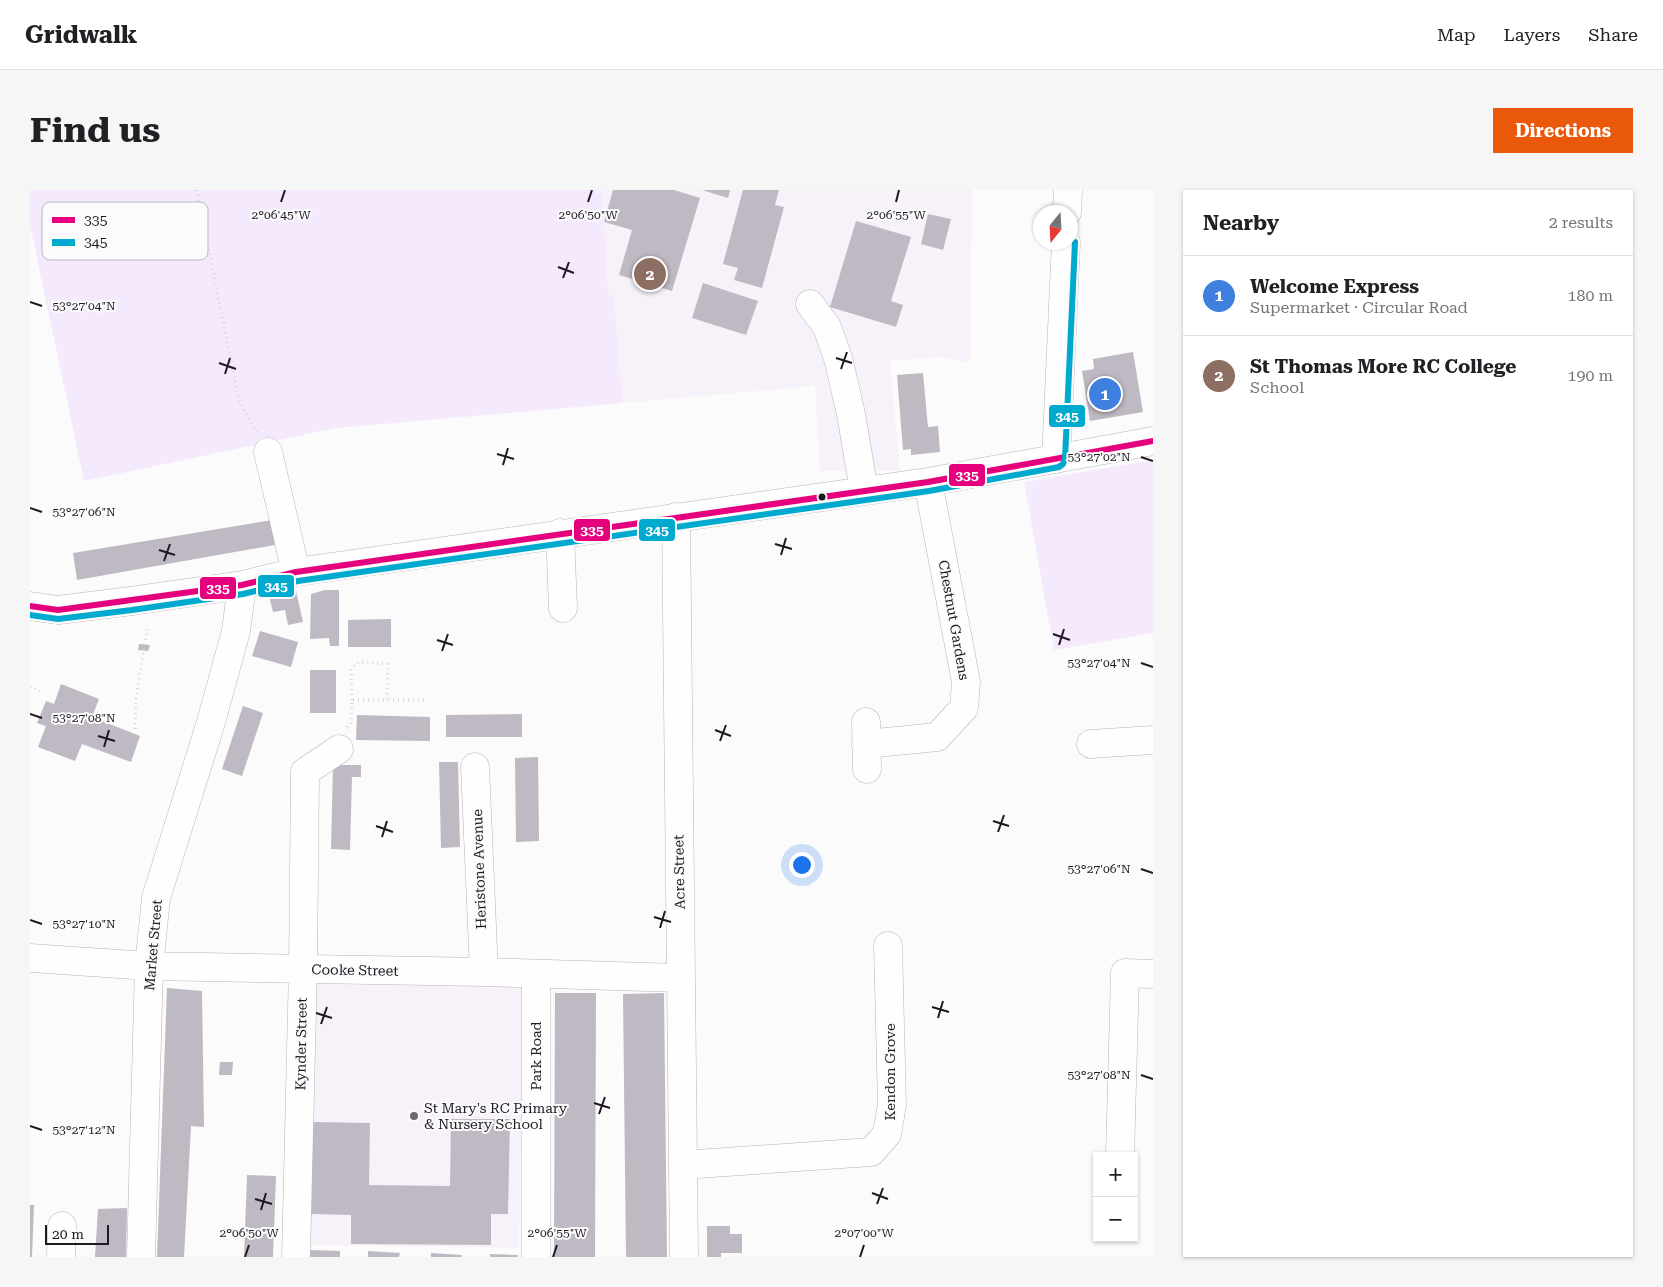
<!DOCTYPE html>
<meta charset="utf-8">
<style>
:root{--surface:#fff;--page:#f6f6f6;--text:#202124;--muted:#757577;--line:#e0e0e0;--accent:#ea580c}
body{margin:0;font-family:"Roboto Serif",serif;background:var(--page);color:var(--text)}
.controls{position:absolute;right:15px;bottom:15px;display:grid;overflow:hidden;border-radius:0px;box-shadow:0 1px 4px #0004}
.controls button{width:45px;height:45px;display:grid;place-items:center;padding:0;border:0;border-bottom:1px solid var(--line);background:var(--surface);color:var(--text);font:25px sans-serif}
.compass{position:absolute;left:1003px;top:15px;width:45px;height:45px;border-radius:50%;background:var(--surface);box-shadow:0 1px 4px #0004;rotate:198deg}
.scale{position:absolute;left:15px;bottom:12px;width:64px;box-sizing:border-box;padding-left:5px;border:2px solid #201924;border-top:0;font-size:14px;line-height:18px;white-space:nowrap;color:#201924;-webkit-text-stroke:4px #fbfbfb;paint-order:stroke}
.you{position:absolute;left:771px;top:674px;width:18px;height:18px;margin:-12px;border:4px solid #fff;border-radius:50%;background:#1a73e8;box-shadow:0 0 0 8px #1a73e833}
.badge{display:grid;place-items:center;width:32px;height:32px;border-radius:50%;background:var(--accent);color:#fff;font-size:16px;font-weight:700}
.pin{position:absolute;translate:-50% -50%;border:2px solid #fff;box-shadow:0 1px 5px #0006}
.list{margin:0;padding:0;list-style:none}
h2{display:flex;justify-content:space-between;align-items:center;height:65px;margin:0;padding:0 20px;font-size:21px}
h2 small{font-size:16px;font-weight:400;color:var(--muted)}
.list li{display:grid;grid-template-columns:32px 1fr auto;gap:15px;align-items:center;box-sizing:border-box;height:80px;padding:0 20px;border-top:1px solid var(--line)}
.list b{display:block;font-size:19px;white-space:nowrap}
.list p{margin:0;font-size:16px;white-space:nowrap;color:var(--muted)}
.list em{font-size:16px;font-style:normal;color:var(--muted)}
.map{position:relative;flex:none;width:1123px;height:1067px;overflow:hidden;border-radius:0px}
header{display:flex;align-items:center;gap:30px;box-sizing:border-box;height:70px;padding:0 25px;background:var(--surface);border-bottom:1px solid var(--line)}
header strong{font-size:24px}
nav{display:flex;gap:28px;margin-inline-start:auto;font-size:18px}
.intro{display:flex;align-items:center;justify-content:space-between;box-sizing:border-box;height:120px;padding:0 30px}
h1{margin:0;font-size:35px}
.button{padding:12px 22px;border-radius:0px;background:var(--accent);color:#fff;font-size:18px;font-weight:700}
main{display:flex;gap:30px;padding:0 30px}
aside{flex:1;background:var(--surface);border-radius:0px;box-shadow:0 1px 4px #0004}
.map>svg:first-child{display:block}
.built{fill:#f7f2fa}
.green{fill:#f5eafd}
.building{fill:#beb9c2}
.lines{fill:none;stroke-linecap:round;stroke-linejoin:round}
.minor-casing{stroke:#b6b3b8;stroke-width:29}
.path{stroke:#d6d6d6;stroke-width:3;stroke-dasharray:1 4;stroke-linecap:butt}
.minor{stroke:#fefefe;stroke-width:28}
.bus-1-casing{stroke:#fbfbfb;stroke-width:10}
.bus-2-casing{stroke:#fbfbfb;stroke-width:10}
.bus-1{stroke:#e5007d;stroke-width:6}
.bus-2{stroke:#00a9ce;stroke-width:6}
.ticks{fill:none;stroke:#201924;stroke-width:2}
.bus-dot{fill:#201924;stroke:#fbfbfb;stroke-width:2}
.poi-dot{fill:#6d686f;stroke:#fbfbfb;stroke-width:2}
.labels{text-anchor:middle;stroke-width:4;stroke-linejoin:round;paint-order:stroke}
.street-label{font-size:14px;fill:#201924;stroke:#fbfbfb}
.poi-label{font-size:14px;fill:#201924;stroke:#fbfbfb;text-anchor:start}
.key{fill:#fbfbfb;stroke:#b9b7ba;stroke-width:1}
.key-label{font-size:14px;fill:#201924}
.ticks-label{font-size:12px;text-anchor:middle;fill:#201924;stroke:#fbfbfb;stroke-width:4;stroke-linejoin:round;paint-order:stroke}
.line-badge{stroke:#fbfbfb;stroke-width:2}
.badge-label{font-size:14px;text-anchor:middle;font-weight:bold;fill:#fff}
</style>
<header>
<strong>Gridwalk</strong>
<nav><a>Map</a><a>Layers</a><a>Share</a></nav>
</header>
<div class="intro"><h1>Find us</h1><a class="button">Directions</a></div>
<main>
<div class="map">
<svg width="1123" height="1067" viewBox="0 0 1123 1067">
<rect width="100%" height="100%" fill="#fbfbfb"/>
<path class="built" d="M296,0H942L940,172L911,167L860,171L870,281H790L785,196L306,238Z
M279,794L493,797L489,1058L275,1055Z"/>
<path class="green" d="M0,0H567L572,5L578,103L584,106L592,213L306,238L54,291L0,35Z
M1123,270V443L1024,460L994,292Z"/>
<path class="building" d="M583,0H644L670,8L642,101L589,85L602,40L574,32Z
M672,0H700L698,8Z
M713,0H749L745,15L754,17L732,98L704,90L708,78L693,74Z
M898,24L921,29L913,60L891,54Z
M826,31L881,47L861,111L873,115L866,137L800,117Z
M673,93L728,111L716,145L662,128Z
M1103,162L1113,222L1060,231L1052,181L1064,179L1063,169Z
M893,183L898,237L908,236L910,262L881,265V259L873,260L867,185Z
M242,330L245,355L47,390L43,363Z
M295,400H309V456H300L299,448L280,449L281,404Z
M266,401L273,432L258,435L255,420L243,422L239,406Z
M361,429V457H318V430Z
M230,441L268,452L261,477L222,466Z
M109,454L120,455L118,461L108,460Z
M280,480H306V523H280Z
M31,494L69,509L62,527L110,546L101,572L52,554L45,571L8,557L16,536L7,533L16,511L24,514Z
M213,516L233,523L212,586L192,579Z
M492,524V547H416V525Z
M327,525L400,527V551L326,550Z
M508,567L509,651L486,652L485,568Z
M409,572H428L430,657L411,658Z
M303,575H331V587H322L320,660L301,659Z
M137,798L172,801L174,937L161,936L154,1067H127Z
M525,803H566L565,1067H524Z
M634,803L637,1067H596L593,804Z
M190,872H203L202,885H189Z
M421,929H480L478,1024H461V1055L321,1054V1025L281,1024L282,932L340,933L339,995L420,996Z
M217,985L246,986L243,1067H214Z
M0,1015H4L2,1067H0Z
M97,1018L96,1067H65L68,1019Z
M677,1036H700V1044H712V1063H691V1067H677Z
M279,1060L310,1061V1067H278Z
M338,1061L370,1063L369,1067H338Z
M401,1063L432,1065V1067H401Z
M460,1064L488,1065V1067H460Z"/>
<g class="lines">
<g class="minor-casing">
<path id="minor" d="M1037,22L1038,0
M780,114L797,137L808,168L821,224L834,301
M238,262L266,382
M1026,269L1036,52
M646,327L654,1067
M530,343L533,418
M0,416L28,420L101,411L212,395L266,382L898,292L1123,251
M836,532L837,579
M836,554L907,547L934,518L936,492L898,292
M1061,554L1123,550
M445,577L454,782
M0,768L119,776L454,782L650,788
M506,784V1067
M1090,966L1095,783L1123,784
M653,975L841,962L857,944L862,915L858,756
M31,1067L32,1036
M111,1067L119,776L126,708L181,532L206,441L212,395
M266,1067L273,779L275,582L309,559"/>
</g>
<path class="path" d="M167,0L209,211L227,243
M0,497L13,502
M322,510L321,479L329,472L358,474L357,510
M317,537L321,534L322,510H397
M105,539L106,508L117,439"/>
<use href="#minor" class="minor"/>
<g class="bus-1-casing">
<path id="bus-1" d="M0,416L28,420L212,395L266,382L898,292L1123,251"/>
</g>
<g class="bus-2-casing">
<path id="bus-2" d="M0,425L28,429L102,420L213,404L268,391L899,301L1029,277L1033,274L1035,269L1045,52"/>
</g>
<use href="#bus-1" class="bus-1"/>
<use href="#bus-2" class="bus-2"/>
</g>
<path class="ticks" d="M251,12L255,0M558,12L562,0M866,12L869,0M528,77L544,83M533,88L539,72M0,112L12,116M806,168L822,173M189,173L206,179M811,179L817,162M195,184L200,168M467,264L484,269M1111,267L1123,271M473,275L478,258M0,318L12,322M745,354L762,359M129,360L145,365M751,365L756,348M134,371L140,354M1023,444L1040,450M407,450L423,455M1029,455L1034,439M412,461L418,444M1111,473L1123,477M0,524L12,528M685,540L701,546M68,546L85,551M690,551L696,535M74,557L79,540M963,631L979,636M346,636L363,642M968,642L974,625M352,647L357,631M1111,679L1123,683M624,727L641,732M0,730L12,734M630,738L635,721M902,817L919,822M286,823L302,828M908,828L913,811M291,834L297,817M1111,885L1123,889M564,913L580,918M569,924L575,907M0,936L12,940M842,1003L858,1009M225,1009L242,1014M847,1014L853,998M231,1020L236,1003M215,1067L219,1055M523,1067L527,1055M830,1067L834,1055"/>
<circle class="bus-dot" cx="792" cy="307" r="4.5"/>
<circle class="poi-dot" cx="384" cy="926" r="5"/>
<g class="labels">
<g class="street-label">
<text transform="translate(924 430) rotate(80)" y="5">Chestnut Gardens</text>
<text transform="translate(449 679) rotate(-92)" y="5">Heristone Avenue</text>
<text transform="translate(649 682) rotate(-91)" y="5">Acre Street</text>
<text transform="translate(123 755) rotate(-85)" y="5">Market Street</text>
<text transform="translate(325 780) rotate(1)" y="5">Cooke Street</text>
<text transform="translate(271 854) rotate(-89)" y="5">Kynder Street</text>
<text transform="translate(506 866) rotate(-90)" y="5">Park Road</text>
<text transform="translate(860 882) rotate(-90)" y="5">Kendon Grove</text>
</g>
<g class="poi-label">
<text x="394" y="923">St Mary's RC Primary<tspan x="394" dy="16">&amp; Nursery School</tspan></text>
</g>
</g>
<rect x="12" y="12" width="166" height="58" rx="8" class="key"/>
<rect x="22" y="27" width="23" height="6" fill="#e5007d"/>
<rect x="22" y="49" width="23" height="7" fill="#00a9ce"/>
<g class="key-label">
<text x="54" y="35">335</text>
<text x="54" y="57">345</text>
</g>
<g class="ticks-label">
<text x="251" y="29">2°06'45"W</text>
<text x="558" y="29">2°06'50"W</text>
<text x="866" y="29">2°06'55"W</text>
<text x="54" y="120">53°27'04"N</text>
<text x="1069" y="271">53°27'02"N</text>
<text x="54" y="326">53°27'06"N</text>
<text x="1069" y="477">53°27'04"N</text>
<text x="54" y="532">53°27'08"N</text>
<text x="1069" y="683">53°27'06"N</text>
<text x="54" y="738">53°27'10"N</text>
<text x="1069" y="889">53°27'08"N</text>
<text x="54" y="944">53°27'12"N</text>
<text x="219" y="1047">2°06'50"W</text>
<text x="527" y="1047">2°06'55"W</text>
<text x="834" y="1047">2°07'00"W</text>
</g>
<g class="line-badge">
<rect x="1018" y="214" width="38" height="24" rx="5" fill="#00a9ce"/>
<rect x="918" y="273" width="38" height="24" rx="5" fill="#e5007d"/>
<rect x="608" y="328" width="38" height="24" rx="5" fill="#00a9ce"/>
<rect x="543" y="328" width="38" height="24" rx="5" fill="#e5007d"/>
<rect x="227" y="384" width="38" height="24" rx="5" fill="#00a9ce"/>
<rect x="169" y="386" width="38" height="24" rx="5" fill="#e5007d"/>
</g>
<g class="badge-label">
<text x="1037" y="231">345</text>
<text x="937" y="290">335</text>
<text x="627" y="345">345</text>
<text x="562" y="345">335</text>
<text x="246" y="401">345</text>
<text x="188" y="403">335</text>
</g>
</svg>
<div class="controls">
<button>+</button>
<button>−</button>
</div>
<svg class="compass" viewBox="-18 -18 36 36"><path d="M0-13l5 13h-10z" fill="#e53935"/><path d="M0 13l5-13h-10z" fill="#757577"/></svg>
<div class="scale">20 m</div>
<div class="you"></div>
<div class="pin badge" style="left:1075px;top:204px;background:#3f7fe0">1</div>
<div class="pin badge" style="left:620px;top:84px;background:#8d6e63">2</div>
</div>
<aside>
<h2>Nearby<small>2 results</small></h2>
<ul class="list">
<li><span class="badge" style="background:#3f7fe0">1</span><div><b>Welcome Express</b><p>Supermarket · Circular Road</p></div><em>180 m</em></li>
<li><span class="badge" style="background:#8d6e63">2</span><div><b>St Thomas More RC College</b><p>School</p></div><em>190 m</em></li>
</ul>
</aside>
</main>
